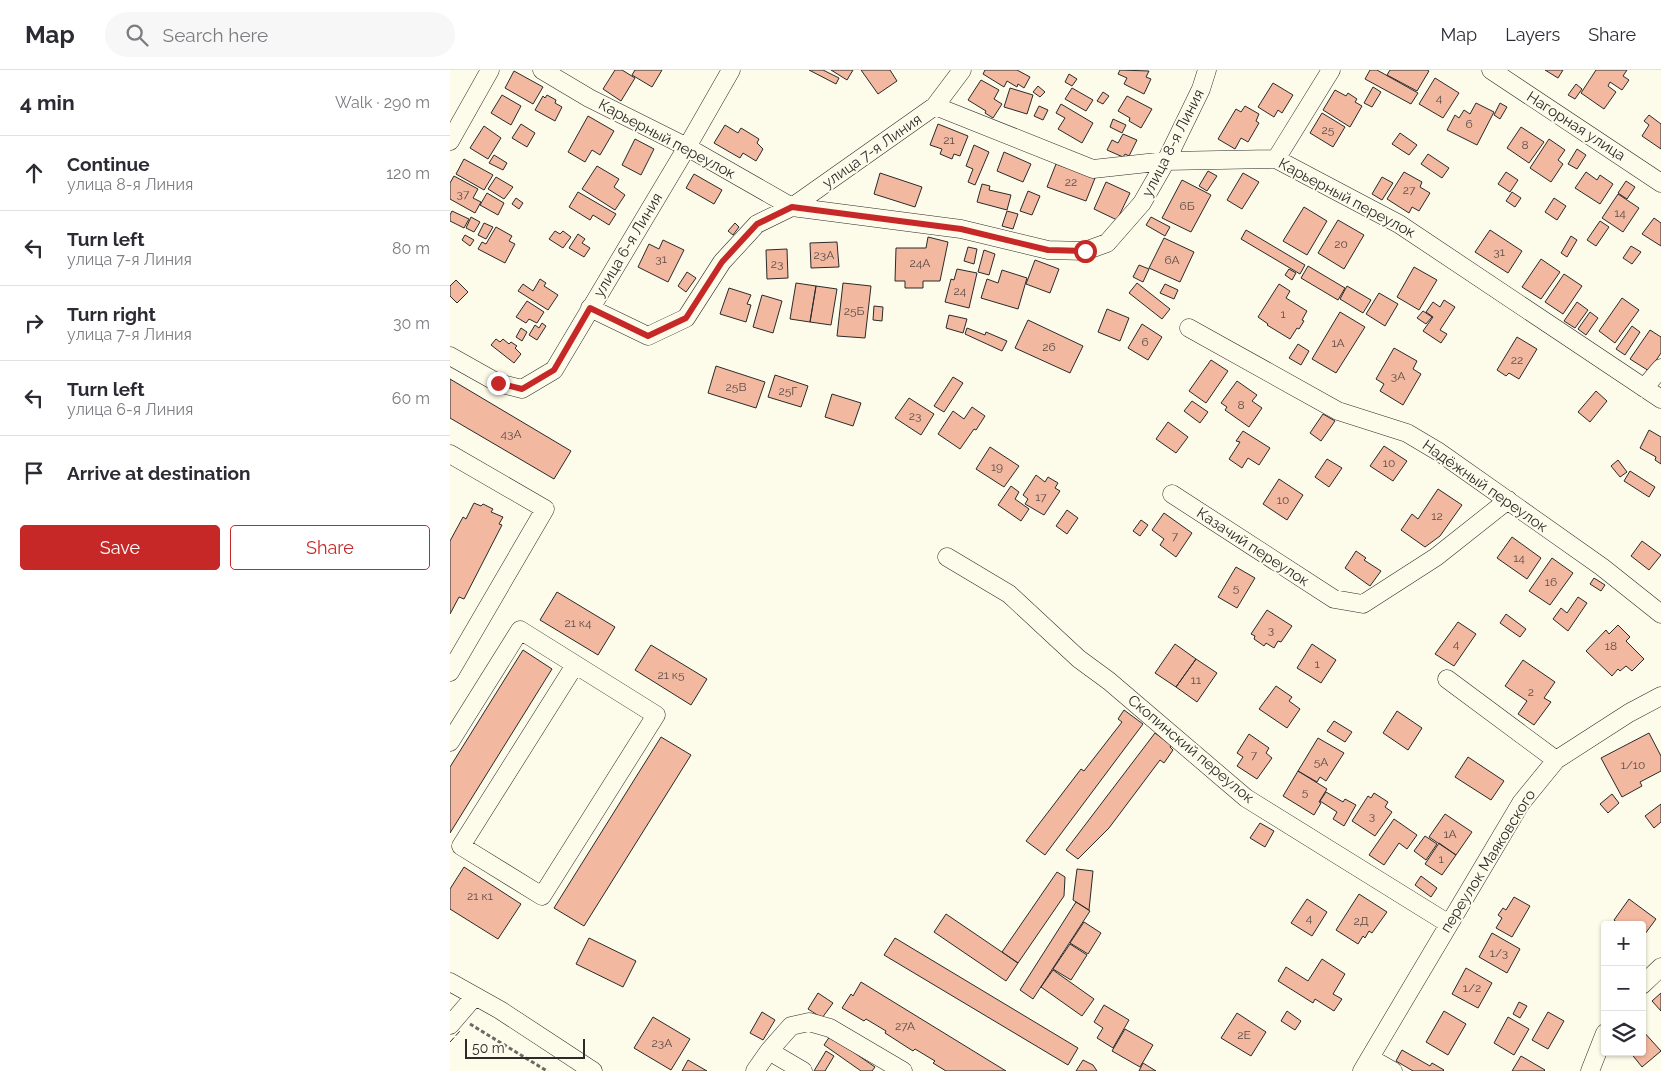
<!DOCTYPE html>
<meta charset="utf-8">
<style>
:root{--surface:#fff;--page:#f7f7f7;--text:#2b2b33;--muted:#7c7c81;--line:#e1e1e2;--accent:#c62828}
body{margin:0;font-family:Raleway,sans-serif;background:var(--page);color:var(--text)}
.controls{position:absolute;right:15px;bottom:15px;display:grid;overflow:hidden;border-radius:5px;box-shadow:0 1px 4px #0004}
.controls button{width:45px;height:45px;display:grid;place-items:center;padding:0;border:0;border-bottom:1px solid var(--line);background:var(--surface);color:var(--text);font:25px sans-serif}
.scale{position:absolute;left:15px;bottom:12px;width:120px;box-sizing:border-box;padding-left:5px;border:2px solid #2b2b2b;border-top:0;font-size:14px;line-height:18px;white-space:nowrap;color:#2b2b2b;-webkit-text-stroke:4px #fdfbea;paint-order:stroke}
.stop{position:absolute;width:15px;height:15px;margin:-11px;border:4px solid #c62828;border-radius:50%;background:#fff}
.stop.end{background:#c62828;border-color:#fff;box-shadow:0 1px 5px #0008}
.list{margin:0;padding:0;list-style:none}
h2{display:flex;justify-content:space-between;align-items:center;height:65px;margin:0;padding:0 20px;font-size:21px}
h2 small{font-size:16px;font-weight:400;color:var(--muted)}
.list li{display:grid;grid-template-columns:32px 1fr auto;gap:15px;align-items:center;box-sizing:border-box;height:75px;padding:0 20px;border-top:1px solid var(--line)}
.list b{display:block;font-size:19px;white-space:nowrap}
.list p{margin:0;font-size:16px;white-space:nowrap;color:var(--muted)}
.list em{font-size:16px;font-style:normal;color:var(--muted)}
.actions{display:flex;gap:10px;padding:15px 20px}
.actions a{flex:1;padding:11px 0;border:1px solid var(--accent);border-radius:5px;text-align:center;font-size:18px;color:var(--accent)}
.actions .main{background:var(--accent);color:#fff}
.icon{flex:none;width:28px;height:28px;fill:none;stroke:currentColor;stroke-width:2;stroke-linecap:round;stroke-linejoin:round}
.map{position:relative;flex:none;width:1211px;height:1001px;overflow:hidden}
header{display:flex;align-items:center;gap:30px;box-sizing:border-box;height:70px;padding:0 25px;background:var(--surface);border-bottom:1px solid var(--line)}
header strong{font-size:24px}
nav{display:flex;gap:28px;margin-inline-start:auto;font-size:18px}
.search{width:350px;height:45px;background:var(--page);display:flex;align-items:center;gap:12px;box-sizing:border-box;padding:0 18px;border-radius:28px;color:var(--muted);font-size:19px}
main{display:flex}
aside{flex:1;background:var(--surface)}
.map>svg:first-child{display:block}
.building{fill:#f2b8a0;stroke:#2b2b2b}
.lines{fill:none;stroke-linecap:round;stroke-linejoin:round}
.minor-casing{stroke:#2b2b2b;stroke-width:19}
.path{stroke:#6a6964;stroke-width:3;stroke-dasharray:4 2.5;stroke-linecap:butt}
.minor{stroke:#fdfbea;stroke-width:18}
.fence{stroke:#2b2b2b;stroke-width:1;stroke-dasharray:6 2.5;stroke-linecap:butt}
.route{stroke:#c62828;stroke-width:6}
.labels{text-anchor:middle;stroke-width:4;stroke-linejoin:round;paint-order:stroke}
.number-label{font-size:12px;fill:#5d4e48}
.street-label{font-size:15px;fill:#2b2b2b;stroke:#fdfbea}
</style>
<header>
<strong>Map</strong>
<div class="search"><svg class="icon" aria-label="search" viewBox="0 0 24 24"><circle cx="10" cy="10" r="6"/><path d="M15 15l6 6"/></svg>Search here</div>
<nav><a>Map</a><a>Layers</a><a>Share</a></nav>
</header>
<main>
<aside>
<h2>4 min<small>Walk · 290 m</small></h2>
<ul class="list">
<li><svg class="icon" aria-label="ahead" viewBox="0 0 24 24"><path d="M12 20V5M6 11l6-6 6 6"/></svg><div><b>Continue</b><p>улица 8-я Линия</p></div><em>120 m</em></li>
<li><svg class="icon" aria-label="left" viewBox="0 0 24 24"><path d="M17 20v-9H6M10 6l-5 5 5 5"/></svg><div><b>Turn left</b><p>улица 7-я Линия</p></div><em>80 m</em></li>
<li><svg class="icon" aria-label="right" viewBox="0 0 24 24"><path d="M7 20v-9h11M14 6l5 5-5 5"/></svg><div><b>Turn right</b><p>улица 7-я Линия</p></div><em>30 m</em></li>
<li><svg class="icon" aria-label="left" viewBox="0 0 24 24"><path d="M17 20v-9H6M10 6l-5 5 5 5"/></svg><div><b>Turn left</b><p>улица 6-я Линия</p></div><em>60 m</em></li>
<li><svg class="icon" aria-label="arrive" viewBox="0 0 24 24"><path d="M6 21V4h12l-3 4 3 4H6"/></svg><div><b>Arrive at destination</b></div></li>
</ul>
<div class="actions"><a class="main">Save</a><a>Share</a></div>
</aside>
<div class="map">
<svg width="1211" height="1001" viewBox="0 0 1211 1001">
<rect width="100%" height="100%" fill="#fdfbea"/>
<path class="building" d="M165,0H172L185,8L171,31L153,19Z
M185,0H212L202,17L182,5Z
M359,0H373L389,8L386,14Z
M381,0H403L397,10Z
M411,0H440L447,11L428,24Z
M535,0H567L580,7L574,18L568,14L567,17L557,11L554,17L533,4Z
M670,0L699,1L696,7L701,9L694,24L674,14L677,8L668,4Z
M920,0H927L968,23L961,34L915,9Z
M940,0H977L979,1L967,21L937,5Z
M1095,0H1113L1108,8Z
M1146,0H1177L1173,6L1179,10L1172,20L1160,12L1158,16L1166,22L1154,39L1131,23Z
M64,1L93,17L83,34L55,18Z
M619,4L627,9L622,16L615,12Z
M985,8L1009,23L993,48L969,34Z
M531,10L549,20L544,29L552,34L543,48L535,43L536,41L518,30Z
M823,13L843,25L832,43L828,40L824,47L808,37Z
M1126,14L1132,19L1125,29L1118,25Z
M588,16L595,22L590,27L583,22Z
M923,17L931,22L922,37L914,33Z
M560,18L583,25L577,44L554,37Z
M622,18L643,30L636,41L615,29Z
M885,20L896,26L898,23L907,29L905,32L912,36L900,57L873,40Z
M653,22L659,26L653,34L647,31Z
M52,25L71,36L61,55L41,43Z
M97,25L106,30L105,33L112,37L105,51L85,40L93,26L95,28Z
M677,26L702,39L691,58L679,51L680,48L668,41Z
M1026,33L1044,42L1027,75L997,60L1005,45L1009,48L1014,40L1020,44Z
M1050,33L1057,37L1050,49L1044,45Z
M611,34L643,53L632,73L608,59L615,48L606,43Z
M589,36L598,40L593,50L584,46Z
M795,36L809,44L806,51L809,53L798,72L791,68L785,79L768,69L786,39L791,42Z
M872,43L895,57L883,77L860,63Z
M1199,45L1211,54V79L1192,66L1199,55L1194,51Z
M138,46L164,61L150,85L142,80L135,92L118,82Z
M663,49L676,55L672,63L660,57Z
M71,54L85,63L77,77L62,68Z
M488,54L518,66L510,86L504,84L502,89L490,84L492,79L480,75Z
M275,55L288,63L291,58L309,69L307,73L313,79L306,91L293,83L290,88L264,73Z
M34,56L51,68L38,89L20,78Z
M1071,57L1094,72L1079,93L1057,78Z
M950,63L967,75L959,85L942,74Z
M673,64L687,70L679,86L675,84L673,87L657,80L662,70L668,73Z
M185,69L204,79L191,105L172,95Z
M1099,69L1115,80L1108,90L1113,94L1101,112L1080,98Z
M524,75L539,82L525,115L518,112L523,99L516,96Z
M1127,79L1136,85L1127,99L1118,94Z
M554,82L581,94L573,112L547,101Z
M978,84L999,98L992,108L971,94Z
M44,85L57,93L53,100L39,93Z
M14,89L43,105L34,120L6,104Z
M606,94L645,108L636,131L597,117Z
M147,96L169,109L164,117L175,125L165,140L132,119Z
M758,101L767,106L757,121L749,116Z
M954,102L972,112L970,117L980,123L969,141L962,137L959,143L937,129Z
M1056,102L1068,110L1060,122L1048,114Z
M1136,102L1147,110L1150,105L1163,114L1150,134L1125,118Z
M430,103L472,117L465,137L424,124Z
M793,103L809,112L792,139L777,130Z
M244,104L272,120L264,134L236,118Z
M4,106L28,119L23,128L31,132L25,143L0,129V113Z
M46,107L63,117L54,129L38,119Z
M932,107L943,113L932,130L922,124Z
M732,110L761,125L741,162L712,148Z
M1176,111L1185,117L1177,129L1168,123Z
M656,112L680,123L667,150L644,139Z
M532,114L540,116L539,120L561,125L557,140L527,132Z
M578,121L590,126L582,145L570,141Z
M128,122L166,144L159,155L143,145L140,150L119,137Z
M1062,122L1071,128L1065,137L1056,131Z
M37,123L54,133L48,145L30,135Z
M1168,124L1189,138L1173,162L1152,148Z
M66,128L73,133L69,139L62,134Z
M1104,128L1116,136L1107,150L1095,142Z
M854,137L877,151L857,185L833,171Z
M2,141L19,149L14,158L0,151V145Z
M557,141L568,144L563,159L552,156Z
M21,147L30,152L24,162L16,158Z
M701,147L720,157L715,166L696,155Z
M1204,148L1211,153V176L1192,164Z
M888,150L914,165L894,199L868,183Z
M1150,151L1159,157L1146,176L1137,170Z
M34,153L43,157L36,169L28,165Z
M285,153L289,157L283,165L278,161Z
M46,157L62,166L59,171L65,174L55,193L28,179L32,172L36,174Z
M796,160L855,195L850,204L791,169Z
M1040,160L1072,181L1058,203L1025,182Z
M105,161L110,164L113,161L121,167L113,178L99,169Z
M128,164L135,169L132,173L140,178L134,187L119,178Z
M15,165L24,170L20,176L12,170Z
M1121,166L1127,170L1117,187L1111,183Z
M478,167L498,172L490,211H473V218H455V211H445L446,178H476Z
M714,168L744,182L730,212L699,198Z
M213,170L234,180L218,212L188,197L199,174L209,179Z
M387,172L389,197L361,198L360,173Z
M1181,176L1191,182L1182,194L1173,188Z
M518,177L527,179L524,194L514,191Z
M337,179L338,208L317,209L316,180Z
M534,180L545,184L539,205L528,202Z
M1091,189L1110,202L1091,229L1072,217Z
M585,190L609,199L600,223L576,214Z
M689,195L699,199L693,212L683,207Z
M858,196L895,218L888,230L851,208Z
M964,197L987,210L969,240L947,227Z
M507,199L527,203L519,238L495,232L501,209L504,210Z
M839,199L846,203L842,210L835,205Z
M552,200L577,208L568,239L531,228L537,209L548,213Z
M237,202L246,208L236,222L228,216Z
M1114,204L1132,216L1113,244L1095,232Z
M90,209L96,213L94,216L108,225L98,240L68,221L73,214L83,221Z
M6,210L18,222L7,233L0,226V216Z
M346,213L366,216L360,252L340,249Z
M393,213L421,216L415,268L387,266Z
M687,213L720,239L712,249L679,223Z
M715,214L728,220L724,229L710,223Z
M829,214L840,221L836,228L857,241L852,250L854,251L849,259L847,258L840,269L817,255L818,254L808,247Z
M366,216L387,219L381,255L360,252Z
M897,216L921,230L913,243L890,229Z
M279,218L301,225L297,234L301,235L296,252L270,244Z
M929,223L948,234L935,256L916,244Z
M312,225L332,231L323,263L303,257Z
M1172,228L1189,240L1165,273L1149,261Z
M994,230L1005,237L990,260L997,264L991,273L973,261L983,247L976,242L983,232L990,237Z
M77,231L94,242L87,253L79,249L76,253L66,247Z
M1127,232L1138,240L1125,258L1114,251Z
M424,236L433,237L432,251L423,250Z
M657,239L679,248L670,271L648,262Z
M973,241L982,247L976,254L967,248Z
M890,242L915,257L886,303L862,289Z
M1140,242L1148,248L1136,265L1128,259Z
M499,245L517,249L513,263L496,258Z
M578,250L633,276L620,303L565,278Z
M92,253L96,256L87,270L79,265L85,255L89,258Z
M692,254L712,267L698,290L678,278Z
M1182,256L1190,262L1175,285L1166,279Z
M71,258L77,262L72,271L66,267Z
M517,258L535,265L536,262L557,271L552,281L515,264Z
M1200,260L1211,267V283L1199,301L1180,289Z
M1067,267L1087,279L1069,309L1059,303L1056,306L1047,300Z
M46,269L50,272L53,269L59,274L61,272L67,276L65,278L71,284L64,293L41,275Z
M848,274L859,281L851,295L839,288Z
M944,278L967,291L963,299L971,304L953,335L930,321L934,314L926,309Z
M761,290L778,301L756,333L739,321Z
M266,296L315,312L306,338L258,323Z
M325,305L358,316L351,337L318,327Z
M503,307L513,313L494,342L484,336Z
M0,309L121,381L104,409L0,348Z
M787,311L807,325L802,331L812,338L799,357L775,340L777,337L771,333Z
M1146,321L1157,331L1140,352L1128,342Z
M382,324L411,333L403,356L375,347Z
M459,328L484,344L471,365L445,348Z
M742,331L758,342L750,353L734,341Z
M522,337L535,346L526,360L524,359L510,379L488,364L503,341L514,349Z
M873,344L885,351L871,371L860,363Z
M718,352L738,367L726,383L706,369Z
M1199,360L1211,367V394L1205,390L1206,387L1190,378Z
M793,361L820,378L809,395L798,388L792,398L779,389L790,372L786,371Z
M934,376L957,391L943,411L920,396Z
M540,377L569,396L554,417L526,399Z
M877,389L892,398L879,417L865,407Z
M1168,390L1177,402L1170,407L1161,396Z
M1180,401L1205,417L1199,427L1174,411Z
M586,405L595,412L598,407L608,413L605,418L610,421L594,445L575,434L578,429L573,425Z
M829,409L853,425L837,450L813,434Z
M561,416L569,422L565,429L579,439L571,451L548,435Z
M988,419L1012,435L990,466L975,477L951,460L962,444L968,449Z
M24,433L31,436L33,434L43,439L41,442L53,447L49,454L52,455L14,529L9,527L0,544V471L13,447L16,449Z
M617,440L628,448L617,464L606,456Z
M714,443L742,463L726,487L710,475L714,469L702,460Z
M691,450L698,455L690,466L683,461Z
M1062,467L1091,488L1077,509L1047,488Z
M1192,471L1211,485L1199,500L1181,486Z
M906,481L916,488L914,490L931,501L920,516L895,498Z
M1102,488L1123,503L1100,535L1079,521Z
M786,497L805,508L787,538L768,527Z
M1144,508L1155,515L1151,521L1140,514Z
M107,522L165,557L148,585L90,550Z
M1128,527L1137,533L1118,561L1103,549L1111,538L1117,543Z
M817,540L842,556L831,572L828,571L824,578L816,573L814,576L804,569L805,566L801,564Z
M1056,544L1076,559L1070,567L1050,553Z
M1008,552L1026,564L1004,596L985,584Z
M1168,555L1180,567L1176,571L1194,589L1182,601L1176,596L1170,601L1168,599L1162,606L1136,581L1156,560L1159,564Z
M725,574L746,589L726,617L705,603Z
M862,574L886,590L871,613L847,598Z
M201,575L257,609L241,635L185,600Z
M73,580L102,599L0,763V697Z
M746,589L767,603L747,632L726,617Z
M1073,590L1105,612L1094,628L1101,632L1084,655L1068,644L1077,631L1055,616Z
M826,616L842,627L839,631L850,639L837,658L809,639Z
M674,640L693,654L595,785L576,771L631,699L634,701L672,652L668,649Z
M947,641L972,658L958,680L933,663Z
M884,651L902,662L895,672L877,661Z
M705,663L721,675L720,677L723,680L714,693L710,690L659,758L628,789L616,780Z
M1199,663L1211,686V701L1190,712L1192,716L1172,727L1151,688Z
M799,664L819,678L816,683L822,688L807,709L787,696L793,687L787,683Z
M211,667L241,685L134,856L104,838Z
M868,668L894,683L876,711L870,707L867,712L848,701Z
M1018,687L1054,711L1041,730L1005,707Z
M848,701L877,719L869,732L871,733L864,745L833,726Z
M876,722L893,732L895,729L906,735L894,756L883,749L887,742L870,731Z
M924,723L938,732L935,737L942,742L925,766L902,751L918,726L921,728Z
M1162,724L1169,733L1158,743L1150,734Z
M1211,734V752L1204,758L1195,746Z
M995,744L1022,762L1006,785L979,767Z
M944,749L967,765L957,779L949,773L934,795L919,785Z
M810,753L824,761L815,777L800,768Z
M975,766L987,774L976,790L964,781Z
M989,773L1006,785L992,805L975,794Z
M14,797L71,834L48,869L0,839V819Z
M627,799L643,801L639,840L623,830Z
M607,802L615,807L614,826L568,893L552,882Z
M971,806L987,818L981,827L965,815Z
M909,824L937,842L922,863L919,861L915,868L913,866L908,874L886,860Z
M1064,827L1080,836L1062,867L1046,858L1052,848L1048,845L1053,838L1056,840Z
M857,829L877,842L862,866L841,853Z
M1179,829L1206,849L1192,868V855H1170L1164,850Z
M626,832L640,841L583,929L570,920Z
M496,844L568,893L556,911L484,862Z
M634,852L651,863L638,884L620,873Z
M1042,863L1070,879L1057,903L1029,887Z
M139,868L186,891L173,917L126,894Z
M445,868L628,978L618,995L434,885Z
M620,874L637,885L621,910L603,899Z
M872,889L895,904L883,924L892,929L884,941L865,929L863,933L828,911L836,897L858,911Z
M1016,898L1042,913L1028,938L1002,924Z
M603,900L644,929L632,946L591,917Z
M411,912L556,1001H496L483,993L485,991L465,979L463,981L435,963L436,961L416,949L414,951L392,938L401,924L403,926Z
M368,923L383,933L372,948L358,939Z
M1211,923V941L1202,931Z
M1069,932L1077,936L1070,948L1063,944Z
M654,935L679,950L663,978L647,968L653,958L644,952Z
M837,941L851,951L845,960L831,951Z
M994,941L1016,954L998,985L976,972Z
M312,942L325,950L313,970L300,963Z
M1098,942L1114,951L1098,979L1082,970Z
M787,943L816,962L801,986L771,968Z
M203,947L240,969L221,1000L184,978Z
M1058,947L1079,959L1064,985L1044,973Z
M675,959L703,975L690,997L662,981Z
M1192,960L1211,981L1192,997L1180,982H1192Z
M380,966L425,997L422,1001H411L374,975Z
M952,980L980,996L982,993L994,1000L993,1001H963L946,991Z
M376,981L384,986L375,1001H364Z
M1071,986L1095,1000L1094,1001H1062Z
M238,990L257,1001H232Z
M633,990L643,995L647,1001H626Z
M693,993L706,1001H689Z"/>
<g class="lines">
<g class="minor-casing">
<path id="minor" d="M92,0L139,28L237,77L342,137L511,159L598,180L635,181L657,173L692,133L716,91L751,19L757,0
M1041,0L1211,113
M485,36L643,99L716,91L826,89L949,154L1211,329
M0,71L40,0
M826,89L881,0
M140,238L198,266L236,248L272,192L307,154L342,137L485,36L512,0
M739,258L888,341L957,363L989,382L1152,497L1211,544
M0,286L48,313L72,319L104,300L237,77L281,0
M1194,318L1211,298
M0,384L95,439L0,602
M722,424L884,529L913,534L986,487L1058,430
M497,487L559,524L629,589L659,611L796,728L999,854
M997,609L1106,690
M0,672L70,560L206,645L92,826L11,776L125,595
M0,912L50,940L143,1001
M1192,915L1211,897
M0,955L25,926
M319,981L353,1001
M920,988L943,1001
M305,1001L319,981L341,956L359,952L380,958L453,1001
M912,1001L1071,733L1106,690L1179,643L1211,626
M1140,1001L1155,963"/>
</g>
<path class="path" d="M20,954L97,1001"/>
<use href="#minor" class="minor"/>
<path class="fence" d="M0,972L10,961"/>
</g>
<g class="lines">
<path class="route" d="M48,313L72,319L104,300L140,238L198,266L236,248L272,192L307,154L342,137L511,159L598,180L635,181"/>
</g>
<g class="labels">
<g class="number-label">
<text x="989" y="32">4</text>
<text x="1019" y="58">6</text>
<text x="878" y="64">25</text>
<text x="499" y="74">21</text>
<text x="1075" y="79">8</text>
<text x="621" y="116">22</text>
<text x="959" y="124">27</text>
<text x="13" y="128">37</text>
<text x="737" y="140">6Б</text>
<text x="1170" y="147">14</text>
<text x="891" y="178">20</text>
<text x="1049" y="186">31</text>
<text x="374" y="189">23А</text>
<text x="211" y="193">31</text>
<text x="722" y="194">6А</text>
<text x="470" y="197">24А</text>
<text x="327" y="198">23</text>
<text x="510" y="225">24</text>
<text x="404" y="245">25Б</text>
<text x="833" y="248">1</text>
<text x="695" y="276">6</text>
<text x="888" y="277">1А</text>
<text x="599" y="281">26</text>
<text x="1067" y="294">22</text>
<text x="948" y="310">3А</text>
<text x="286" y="321">25В</text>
<text x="338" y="325">25Г</text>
<text x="791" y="339">8</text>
<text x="465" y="350">23</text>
<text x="61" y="368">43А</text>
<text x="939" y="397">10</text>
<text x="547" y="401">19</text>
<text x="591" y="431">17</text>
<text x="833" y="434">10</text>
<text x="987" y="450">12</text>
<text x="725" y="470">7</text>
<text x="1069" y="492">14</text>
<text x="1101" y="516">16</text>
<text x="786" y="522">5</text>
<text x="128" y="557">21 к4</text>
<text x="821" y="564">3</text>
<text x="1006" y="578">4</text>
<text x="1161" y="580">18</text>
<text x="867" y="598">1</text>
<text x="221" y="609">21 к5</text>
<text x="746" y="614">11</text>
<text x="1081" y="626">2</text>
<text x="804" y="689">7</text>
<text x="871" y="696">5А</text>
<text x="1183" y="699">1/10</text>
<text x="855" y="726">5</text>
<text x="922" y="750">3</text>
<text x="1000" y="768">1А</text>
<text x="991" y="793">1</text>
<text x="30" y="830">21 к1</text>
<text x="859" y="852">4</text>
<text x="911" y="855">2Д</text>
<text x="1049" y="887">1/3</text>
<text x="1022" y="922">1/2</text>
<text x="455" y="960">27А</text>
<text x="794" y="969">2Е</text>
<text x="212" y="977">23А</text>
</g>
<g class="street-label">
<text transform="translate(1126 56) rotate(33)" y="5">Нагорная улица</text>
<text transform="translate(217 69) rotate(28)" y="5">Карьерный переулок</text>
<text transform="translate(723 73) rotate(-63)" y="5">улица 8-я Линия</text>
<text transform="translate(422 81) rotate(-35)" y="5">улица 7-я Линия</text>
<text transform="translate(897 128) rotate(28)" y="5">Карьерный переулок</text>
<text transform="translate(178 175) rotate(-59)" y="5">улица 6-я Линия</text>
<text transform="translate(1035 416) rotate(35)" y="5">Надёжный переулок</text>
<text transform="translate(803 477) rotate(33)" y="5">Казачий переулок</text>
<text transform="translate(741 679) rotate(40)" y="5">Скопинский переулок</text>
<text transform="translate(1038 791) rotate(-58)" y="5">переулок Маяковского</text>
</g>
</g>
</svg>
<div class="controls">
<button>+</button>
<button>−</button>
<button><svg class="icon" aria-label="layers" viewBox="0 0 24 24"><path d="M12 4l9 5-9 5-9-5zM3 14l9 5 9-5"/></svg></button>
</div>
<div class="scale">50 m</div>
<div class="stop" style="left:635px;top:181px"></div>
<div class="stop end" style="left:48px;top:313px"></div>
</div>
</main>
